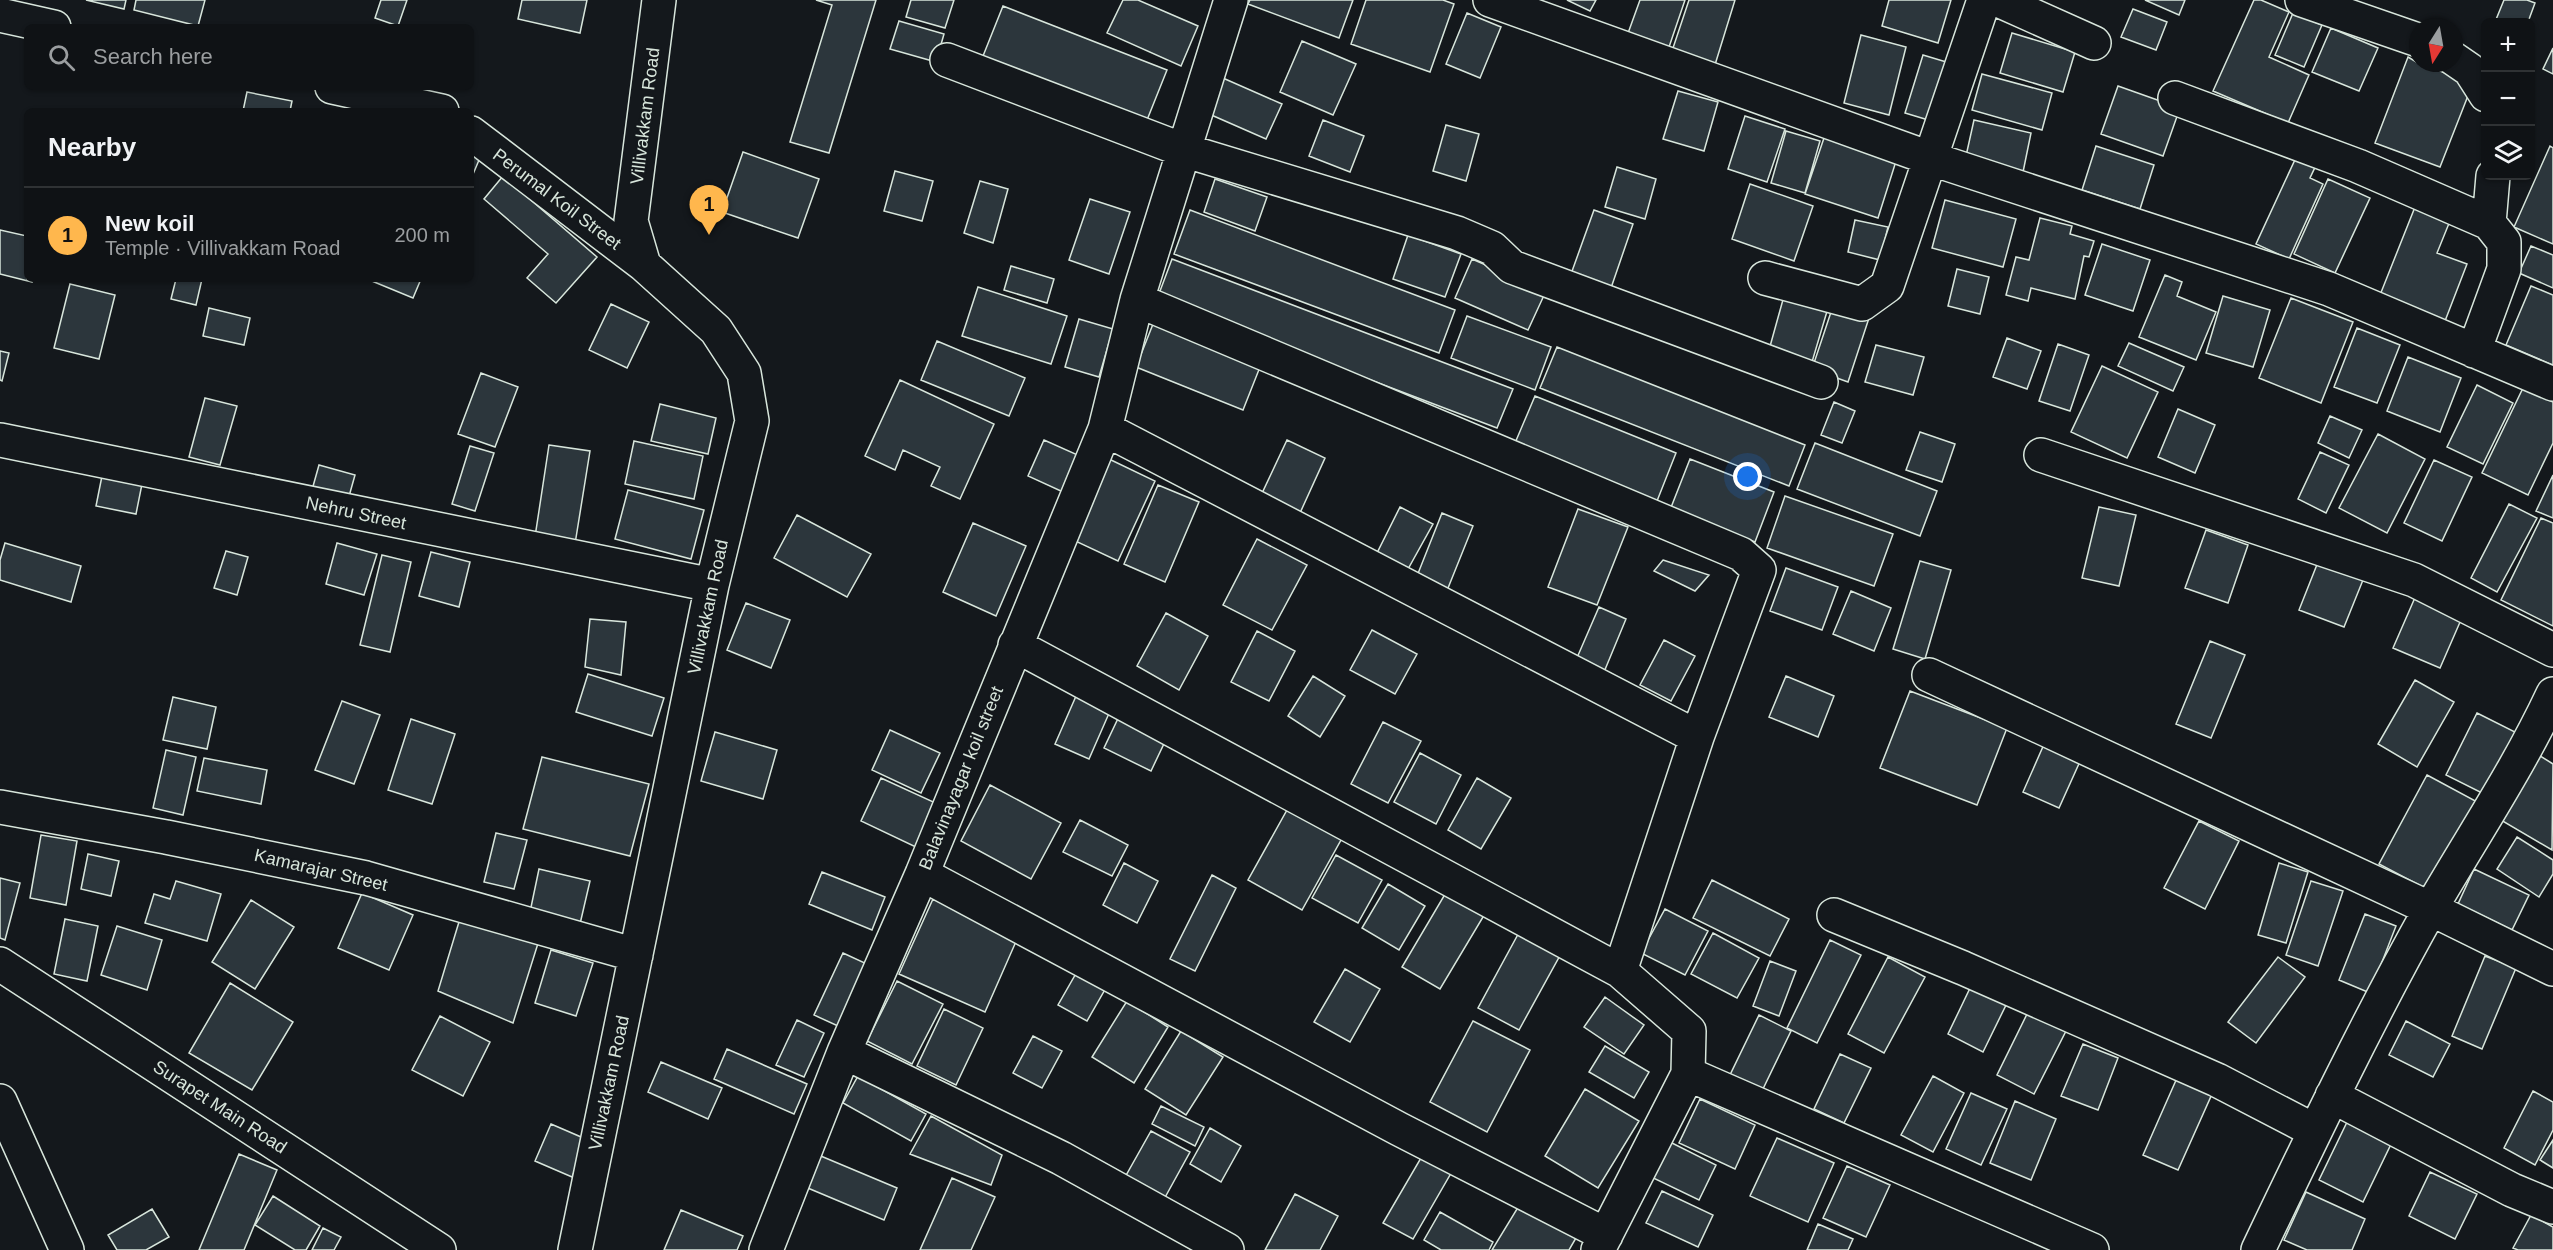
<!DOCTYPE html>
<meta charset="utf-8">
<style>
:root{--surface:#0f1215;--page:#1d2022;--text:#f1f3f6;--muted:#9b9ea0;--line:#2f3234;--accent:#ffb74d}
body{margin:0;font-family:Helvetica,sans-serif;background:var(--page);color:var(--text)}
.controls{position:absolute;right:18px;top:18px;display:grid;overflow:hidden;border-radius:9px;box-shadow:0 2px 4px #0004}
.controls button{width:54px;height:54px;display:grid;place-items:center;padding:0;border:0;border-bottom:2px solid var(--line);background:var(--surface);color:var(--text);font:30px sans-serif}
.compass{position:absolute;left:2409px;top:18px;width:54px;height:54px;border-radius:50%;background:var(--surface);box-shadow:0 2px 4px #0004;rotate:191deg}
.you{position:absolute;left:1748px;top:477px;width:21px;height:21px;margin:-15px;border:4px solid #fff;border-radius:50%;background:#1a73e8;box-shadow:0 0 0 9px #1a73e833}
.badge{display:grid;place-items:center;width:39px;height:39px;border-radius:50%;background:var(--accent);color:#111;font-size:20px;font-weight:700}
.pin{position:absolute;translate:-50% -50px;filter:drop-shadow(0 2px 3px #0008)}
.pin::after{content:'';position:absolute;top:32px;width:21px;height:18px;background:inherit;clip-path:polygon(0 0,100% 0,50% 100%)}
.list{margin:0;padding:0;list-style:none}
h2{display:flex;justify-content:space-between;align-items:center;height:78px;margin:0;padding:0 24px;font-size:26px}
h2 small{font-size:20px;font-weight:400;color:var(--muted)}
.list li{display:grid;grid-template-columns:39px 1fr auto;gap:18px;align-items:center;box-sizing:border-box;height:96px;padding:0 24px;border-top:2px solid var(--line)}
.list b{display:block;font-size:22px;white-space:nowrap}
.list p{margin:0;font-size:20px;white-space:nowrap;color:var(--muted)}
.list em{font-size:20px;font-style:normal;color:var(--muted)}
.icon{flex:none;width:33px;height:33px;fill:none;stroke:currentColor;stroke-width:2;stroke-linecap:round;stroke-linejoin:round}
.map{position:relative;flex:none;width:2553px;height:1250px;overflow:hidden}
.search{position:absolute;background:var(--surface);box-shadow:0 2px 4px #0004;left:24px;top:24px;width:450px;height:66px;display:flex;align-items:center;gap:15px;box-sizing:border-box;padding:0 21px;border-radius:9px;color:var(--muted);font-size:22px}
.panel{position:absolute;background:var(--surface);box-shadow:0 2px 4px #0004;left:24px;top:108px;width:450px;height:174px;border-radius:9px}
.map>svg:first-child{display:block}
.building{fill:#2c363c;stroke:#d8e6dc;stroke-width:1.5}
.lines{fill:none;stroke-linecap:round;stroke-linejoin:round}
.minor-casing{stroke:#d8e6dc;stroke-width:36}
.major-casing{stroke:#d8e6dc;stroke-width:36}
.minor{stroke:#14181c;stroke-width:33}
.major{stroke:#14181c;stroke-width:33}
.labels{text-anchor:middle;stroke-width:4.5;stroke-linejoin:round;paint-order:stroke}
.street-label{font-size:18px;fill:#d8e6dc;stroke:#14181c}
</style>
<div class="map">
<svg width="2553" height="1250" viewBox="0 0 2553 1250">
<rect width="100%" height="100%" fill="#14181c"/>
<path class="building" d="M86,0H126L124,9Z
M136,0H205L198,26L134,10Z
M381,0H407L398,26L375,18Z
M522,0H587L580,33L518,19Z
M816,0H876L829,153L790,142L832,5Z
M911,0H954L945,28L906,17Z
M1123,0H1138L1198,26L1181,66L1107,33Z
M1250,0H1353L1339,38L1248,4Z
M1366,0H1443L1454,4L1430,72L1351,44Z
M1567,0H1596L1590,11Z
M1640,0H1685L1668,50L1627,36Z
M1689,0H1735L1714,68L1671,54Z
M1889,0H1951L1938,43L1882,26Z
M2145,0H2185L2179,15Z
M2254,0H2261L2289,12L2269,57L2309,75L2288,123L2213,91Z
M2504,0H2527L2535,3L2528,22H2495Z
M1003,6L1167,70L1145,125L981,61Z
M2133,9L2167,22L2156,50L2121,37Z
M1467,13L1501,27L1480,78L1446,64Z
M2293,13L2322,25L2304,67L2275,55Z
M899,21L944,34L936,62L890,49Z
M2331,28L2378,48L2359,91L2312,72Z
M2012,33L2075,52L2063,92L2000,73Z
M1861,35L1906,47L1889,115L1844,103Z
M1302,41L1356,64L1333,115L1280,92Z
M2553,48V74L2543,69Z
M1923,55L1953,64L1935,122L1905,113Z
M2408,57L2418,63L2473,83L2440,167L2375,143Z
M1982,74L2052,93L2042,130L1972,110Z
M1216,75L1282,104L1266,139L1200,110Z
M2118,86L2180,108L2163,156L2101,134Z
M1678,91L1718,102L1704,151L1663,139Z
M247,92L292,101L290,111H243Z
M1745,116L1785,129L1767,182L1728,169Z
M1323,120L1364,136L1350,172L1309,156Z
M1974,120L2031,133L2022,177L1964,165Z
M1446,125L1479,134L1466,181L1433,171Z
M1786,131L1820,141L1805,193L1771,183Z
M1825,135L1897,158L1878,218L1805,194Z
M2096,146L2154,165L2140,209L2082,190Z
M2550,146L2553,148V244L2514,227Z
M471,148L482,153L471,179Z
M2299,151L2318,161L2310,178L2323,184L2289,259L2256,244Z
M743,152L819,179L798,238L722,212Z
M1617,167L1656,179L1645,219L1605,207Z
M895,171L933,181L922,221L884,211Z
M503,176L597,257L556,303L527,278L548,254L484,199Z
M1215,179L1267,197L1255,231L1204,212Z
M2328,179L2370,198L2335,273L2294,254Z
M980,181L1008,189L993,243L964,233Z
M1750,184L1813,206L1794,261L1732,239Z
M1090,199L1130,212L1109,274L1069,260Z
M1945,200L2016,219L2003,267L1932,248Z
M2417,202L2452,216L2437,253L2467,264L2445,321L2380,295Z
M1190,210L1455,310L1439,353L1174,254Z
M1594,210L1633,224L1611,288L1571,274Z
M2040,218L2072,226L2070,234L2094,241L2089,257L2084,256L2075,299L2031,288L2028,301L2006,295L2016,257L2029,260Z
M1855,220L1888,227L1880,260L1848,252Z
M0,230L27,236V279H32V282L0,274Z
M1408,235L1461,254L1445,297L1393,279Z
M2102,244L2150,260L2133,311L2085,295Z
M2531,246L2553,255V288L2519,273Z
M1172,259L1513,389L1497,428L1157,299Z
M1472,259L1546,291L1528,330L1455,298Z
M1011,266L1054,279L1047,303L1004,290Z
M1957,269L1989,277L1980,314L1948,306Z
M2165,275L2182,282L2177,296L2216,312L2196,360L2139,337Z
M176,279H202L196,305L171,299Z
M367,279H421L413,298Z
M70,284L115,295L99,359L54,348Z
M2531,286L2553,295V365L2506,345Z
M978,287L1067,316L1051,364L962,336Z
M1784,296L1828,308L1812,362L1769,350Z
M2223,296L2270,310L2253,367L2206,353Z
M2291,298L2353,322L2321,403L2259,378Z
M1834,303L1870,315L1848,382L1812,369Z
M611,304L649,322L627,368L589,350Z
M209,308L250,318L244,345L203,336Z
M1467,316L1551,347L1535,390L1451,358Z
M1079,319L1113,329L1099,377L1065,367Z
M1155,319L1262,362L1243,410L1136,367Z
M2357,328L2400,345L2377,403L2334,387Z
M2007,338L2041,351L2027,389L1993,377Z
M937,341L1025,378L1009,416L921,380Z
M2129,343L2184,367L2173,391L2118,366Z
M2058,344L2089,355L2070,411L2039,401Z
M1876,345L1924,357L1913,395L1865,382Z
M1557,347L1805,445L1789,486L1540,388Z
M0,351L9,353L2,381L0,380Z
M2408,357L2461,378L2440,432L2387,411Z
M2102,366L2158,392L2127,458L2071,432Z
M481,373L518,387L495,447L458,434Z
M900,380L994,424L960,499L931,486L940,467L903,450L895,470L865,456Z
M2477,385L2513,403L2483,464L2447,447Z
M2523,388L2553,402V443L2528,495L2482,473Z
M1535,396L1676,453L1657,501L1515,443Z
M205,398L237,406L220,465L189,457Z
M1834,402L1855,411L1842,443L1821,435Z
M660,404L716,418L708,454L651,441Z
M2178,409L2215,425L2195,473L2158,457Z
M2330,416L2362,430L2349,458L2318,443Z
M1920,432L1955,444L1942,482L1906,470Z
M2378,434L2425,459L2387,533L2339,508Z
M1044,440L1080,456L1063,492L1028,476Z
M1287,440L1325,458L1295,524L1256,506Z
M634,441L703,456L694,499L625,484Z
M1815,443L1937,491L1920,536L1797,489Z
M549,445L590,451L575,544L535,537Z
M470,446L494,453L475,511L452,504Z
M2320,452L2349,465L2326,513L2298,499Z
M1109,459L1155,481L1118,561L1071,539Z
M1690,459L1774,492L1755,542L1670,510Z
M2434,460L2472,477L2442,541L2404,523Z
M319,465L355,475L346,507L310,497Z
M2553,475V518L2536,511Z
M102,476L142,484L136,514L96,506Z
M1158,485L1199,502L1165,582L1124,564Z
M628,490L704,510L691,559L615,539Z
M1785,496L1893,534L1874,586L1767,548Z
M2509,504L2537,518L2497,592L2471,578Z
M1400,507L1433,524L1408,569L1377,553Z
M2099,507L2136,515L2119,586L2082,578Z
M1578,509L1628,527L1597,605L1548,587Z
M1442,513L1473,526L1446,593L1415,581Z
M797,515L871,554L847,597L774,558Z
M2541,518L2553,523V626L2501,600Z
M973,523L1026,546L996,616L943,592Z
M2206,530L2248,545L2228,603L2185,588Z
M1257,539L1307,565L1272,630L1223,605Z
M5,543L81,566L71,602L0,580V560Z
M337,543L377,554L364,595L326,584Z
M226,551L248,557L237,595L214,588Z
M431,552L470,562L459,607L419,596Z
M382,555L411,562L390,652L360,645Z
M1663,560L1709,575L1695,591L1654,571Z
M1920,561L1951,570L1925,659L1893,649Z
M2318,562L2363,580L2344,627L2299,610Z
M1786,568L1838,587L1822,630L1770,611Z
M1851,591L1891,608L1874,651L1833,634Z
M2417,593L2464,613L2440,668L2393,648Z
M746,603L790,620L771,668L727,650Z
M1599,607L1626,619L1604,672L1576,660Z
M1166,613L1208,636L1179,690L1137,666Z
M590,619L626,622L621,675L585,667Z
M1372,630L1417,654L1395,694L1350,670Z
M1257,631L1295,651L1269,701L1231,682Z
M1664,640L1695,656L1671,701L1640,685Z
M2210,641L2245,655L2211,738L2176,724Z
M588,674L664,698L652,736L576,712Z
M1313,676L1345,696L1320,737L1288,716Z
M1786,676L1834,696L1818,737L1769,717Z
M2415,680L2454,702L2417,767L2378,744Z
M1080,687L1114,702L1089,759L1055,744Z
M1910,691L2007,728L1977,805L1880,768Z
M173,697L216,707L207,749L163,740Z
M342,701L380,715L354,784L315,770Z
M1123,708L1170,731L1151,771L1104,748Z
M2477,713L2515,732L2484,794L2446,775Z
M411,719L455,734L432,804L388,790Z
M1383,722L1421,741L1388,803L1351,784Z
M890,730L940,753L921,793L872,770Z
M715,732L777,750L763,799L701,781Z
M2045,742L2082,757L2059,808L2023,792Z
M166,750L196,757L183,815L153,808Z
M2532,751L2553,764L2552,850L2494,816Z
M1420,753L1461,775L1436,824L1394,802Z
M542,757L649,784L630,856L523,829Z
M204,758L267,770L261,804L197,791Z
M2427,775L2481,804L2434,893L2379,864Z
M881,778L940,805L920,849L861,821Z
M1477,778L1511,798L1481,849L1448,830Z
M990,785L1061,823L1031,879L961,841Z
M1292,801L1346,831L1302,910L1248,880Z
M1080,820L1128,845L1112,876L1063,852Z
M2199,821L2239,841L2205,909L2164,888Z
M496,833L527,840L514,889L484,882Z
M41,835L77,841L66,905L30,898Z
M2517,837L2553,860V874L2539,897L2497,869Z
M88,854L119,861L111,896L81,889Z
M1336,855L1382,880L1358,923L1312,898Z
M1124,863L1158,881L1137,923L1103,905Z
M2279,863L2308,872L2286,943L2258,935Z
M539,869L590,881L580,924L530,912Z
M2474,869L2529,895L2512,930L2458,904Z
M822,872L885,897L872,930L809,904Z
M1212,875L1236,888L1195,971L1170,959Z
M0,878L20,883L5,940L0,938Z
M1712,880L1789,919L1770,956L1693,918Z
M176,881L221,894L207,941L145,923L154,894L170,899Z
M2311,881L2343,891L2318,966L2286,955Z
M1388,884L1425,906L1399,950L1362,928Z
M1451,884L1489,907L1440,989L1402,967Z
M362,893L413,915L389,970L338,948Z
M933,899L1018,937L985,1012L899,974Z
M251,900L294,927L255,989L212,962Z
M1665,909L1708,931L1685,975L1641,953Z
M462,912L540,937L513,1023L438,991Z
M2365,914L2396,926L2370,993L2339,980Z
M65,919L98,926L87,981L54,974Z
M117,926L162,940L147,990L101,975Z
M1522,927L1563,950L1519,1030L1478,1008Z
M1713,933L1759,958L1737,998L1691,974Z
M1830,940L1861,955L1817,1043L1787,1028Z
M551,950L593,963L576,1016L535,1003Z
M843,953L867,964L838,1026L814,1015Z
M2485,956L2516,968L2482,1049L2452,1036Z
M1888,957L1925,977L1884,1053L1848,1034Z
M2278,957L2305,977L2256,1043L2228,1022Z
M1770,961L1796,971L1779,1016L1753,1006Z
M1345,969L1380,989L1350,1042L1314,1022Z
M1078,970L1107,986L1087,1021L1058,1005Z
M897,981L943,1004L912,1064L867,1041Z
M230,983L293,1022L252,1090L189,1053Z
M1972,984L2008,1001L1983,1052L1948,1034Z
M1605,997L1644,1025L1624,1054L1584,1027Z
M1127,1001L1168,1027L1134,1083L1092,1057Z
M944,1009L983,1028L956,1085L917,1066Z
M2029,1010L2067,1029L2034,1094L1997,1075Z
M1759,1015L1791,1031L1761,1093L1729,1077Z
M440,1016L490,1042L463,1096L412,1070Z
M797,1020L824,1033L804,1077L776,1065Z
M1473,1021L1530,1050L1487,1132L1430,1102Z
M2406,1021L2450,1044L2433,1077L2389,1055Z
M1181,1031L1223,1057L1186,1115L1145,1089Z
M1033,1036L1062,1051L1042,1088L1013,1073Z
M2083,1044L2118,1058L2098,1110L2061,1096Z
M1605,1046L1649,1072L1634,1098L1589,1072Z
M727,1049L807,1084L794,1114L714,1079Z
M1840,1054L1871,1068L1844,1123L1814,1109Z
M661,1062L722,1088L708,1119L648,1092Z
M858,1076L926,1114L911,1141L843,1103Z
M1933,1076L1964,1093L1933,1152L1901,1135Z
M2177,1078L2212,1094L2178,1170L2143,1155Z
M1585,1089L1639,1121L1598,1188L1545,1156Z
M2533,1091L2553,1102V1130L2535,1165L2504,1148Z
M1971,1093L2007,1109L1981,1165L1946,1149Z
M1700,1099L1755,1125L1735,1169L1679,1143Z
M2015,1101L2056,1119L2031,1180L1990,1163Z
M1161,1106L1204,1127L1195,1146L1152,1124Z
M931,1116L1002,1155L991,1185L910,1154Z
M2349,1118L2393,1140L2363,1202L2319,1180Z
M551,1124L588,1140L572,1177L535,1161Z
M1210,1128L1241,1146L1221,1182L1190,1164Z
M1151,1131L1190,1152L1163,1201L1124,1179Z
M1777,1138L1834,1163L1808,1222L1750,1196Z
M1664,1139L1716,1165L1699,1200L1647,1175Z
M2553,1140V1168L2540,1160Z
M1425,1151L1454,1168L1413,1239L1383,1223Z
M239,1154L277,1170L244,1250H199Z
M816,1154L897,1188L884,1220L803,1186Z
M1847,1166L1890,1185L1866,1237L1823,1218Z
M2430,1172L2477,1194L2455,1239L2409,1216Z
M952,1178L995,1197L971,1250H920Z
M1662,1191L1713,1215L1698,1247L1646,1223Z
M2306,1192L2365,1219L2352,1250H2307L2284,1240Z
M1295,1194L1338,1216L1320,1250H1265Z
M273,1196L320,1226L306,1250H295L255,1225Z
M1520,1204L1576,1238L1569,1250H1492Z
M152,1209L169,1237L146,1250H117L108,1235Z
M681,1210L743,1236L737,1250H664Z
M1440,1212L1493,1242L1489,1250H1441L1424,1240Z
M2531,1215L2553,1227V1250H2518L2513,1248Z
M1818,1224L1853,1239L1848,1250H1807Z
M323,1228L341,1237L334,1250H312Z"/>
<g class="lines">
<g class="minor-casing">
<path id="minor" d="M1490,0L1932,159L2329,289L2553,384
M1998,0L2094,43
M2302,0L2418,40
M0,15L54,27
M2454,59L2470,70L2486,95
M947,60L1183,150L1457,233L1492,248L1512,267L1821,382
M332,87L442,111
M2175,98L2358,166L2489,223L2504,242V269L2474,351
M471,133L644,265
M2489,223L2493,176
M1765,278L1862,304L1887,286L1984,0
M1105,429L1697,737L1759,570L1741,554L1137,300
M0,440L712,585
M2041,455L2414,580L2553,650
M1015,645L1620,971L1689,1031L1688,1074L2092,1250
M1929,675L2431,909L2553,969
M0,807L166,837L366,878L636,955
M922,874L1399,1129L1606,1235
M1834,915L1963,968L2217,1080L2315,1131
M1620,971L1697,737
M844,1052L1061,1158L1227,1250
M2332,1096L2512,1190L2553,1207
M575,1250L712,585L752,421L744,373L716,330L644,265L631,221L659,0
M766,1250L844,1052L922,874L1105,429L1137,300L1231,0
M1598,1250L1688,1074
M2258,1250C2313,1135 2368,1020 2431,908C2472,837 2518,769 2553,694"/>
</g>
<g class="major-casing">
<path id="major" d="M0,964L439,1250
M0,1101L67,1250"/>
</g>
<use href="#minor" class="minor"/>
<use href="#major" class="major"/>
</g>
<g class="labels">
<g class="street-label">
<text transform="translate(645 116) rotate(-83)" y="6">Villivakkam Road</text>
<text transform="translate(557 199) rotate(37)" y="6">Perumal Koil Street</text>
<text transform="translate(356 513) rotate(12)" y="6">Nehru Street</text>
<text transform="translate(708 607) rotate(-78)" y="6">Villivakkam Road</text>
<text transform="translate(961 778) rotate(-68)" y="6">Balavinayagar koil street</text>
<text transform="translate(321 870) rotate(13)" y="6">Kamarajar Street</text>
<text transform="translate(609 1083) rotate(-78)" y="6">Villivakkam Road</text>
<text transform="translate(220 1107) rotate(33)" y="6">Surapet Main Road</text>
</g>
</g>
</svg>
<div class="controls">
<button>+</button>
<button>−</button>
<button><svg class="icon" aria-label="layers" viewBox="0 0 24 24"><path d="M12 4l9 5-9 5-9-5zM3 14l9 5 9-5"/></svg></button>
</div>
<svg class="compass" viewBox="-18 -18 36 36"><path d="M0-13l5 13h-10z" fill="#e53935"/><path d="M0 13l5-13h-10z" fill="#9b9ea0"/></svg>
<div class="you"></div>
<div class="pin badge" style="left:709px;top:235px">1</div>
<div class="search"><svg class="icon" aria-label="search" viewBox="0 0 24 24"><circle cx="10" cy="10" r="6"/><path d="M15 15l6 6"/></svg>Search here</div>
<section class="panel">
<h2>Nearby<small></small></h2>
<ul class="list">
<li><span class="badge">1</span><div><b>New koil</b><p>Temple · Villivakkam Road</p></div><em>200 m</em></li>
</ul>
</section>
</div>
